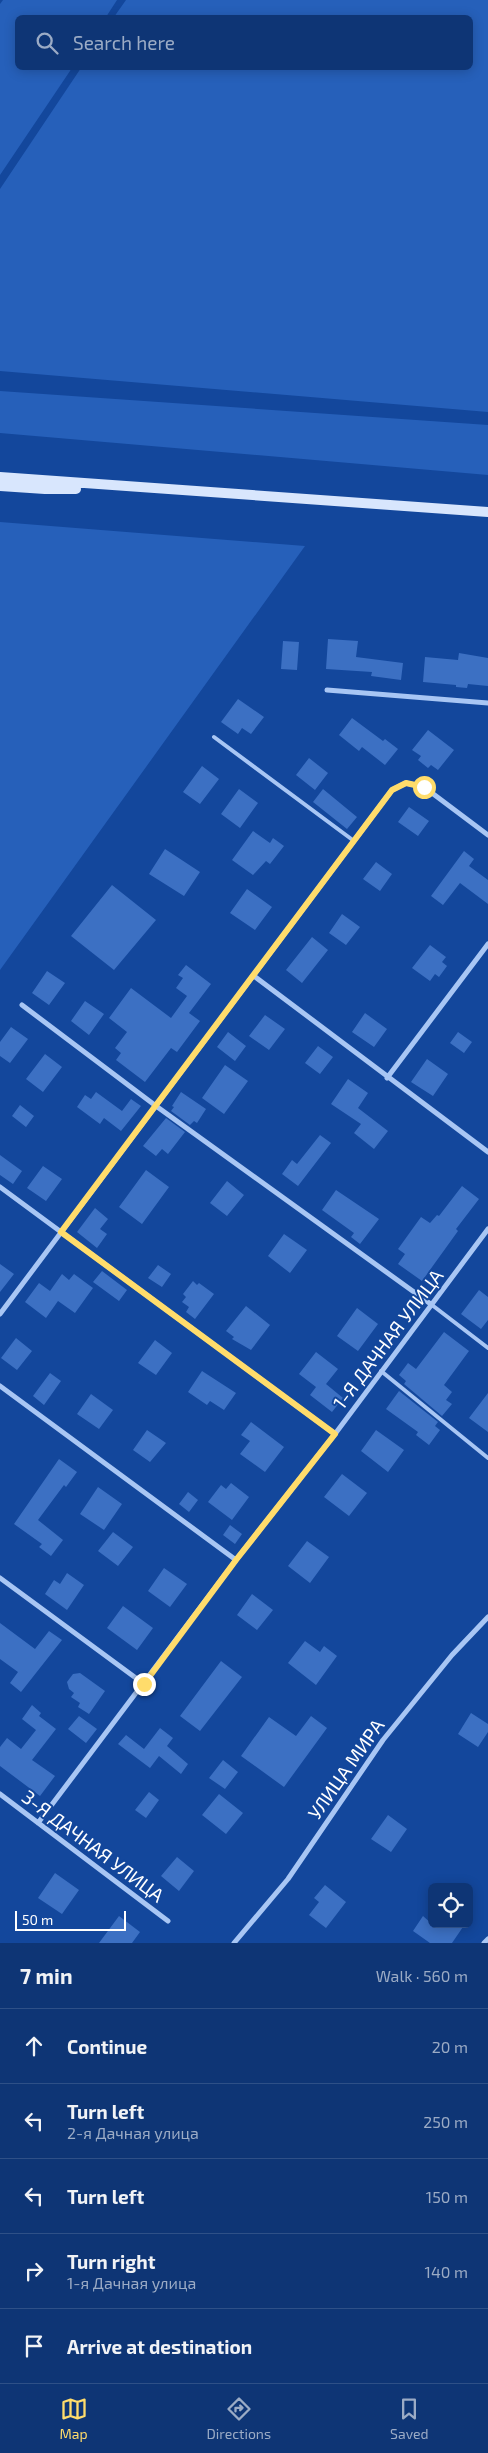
<!DOCTYPE html>
<meta charset="utf-8">
<style>
:root{--surface:#0e3575;--page:#173d7a;--text:#f1f3f6;--muted:#9babc5;--line:#2e5087;--accent:#ffdc6b}
body{margin:0;font-family:"Exo 2",sans-serif;background:var(--page);color:var(--text)}
.controls{position:absolute;right:15px;bottom:15px;display:grid;overflow:hidden;border-radius:8px;box-shadow:0 2px 12px #0003}
.controls button{width:45px;height:45px;display:grid;place-items:center;padding:0;border:0;border-bottom:1px solid var(--line);background:var(--surface);color:var(--text);font:25px sans-serif}
.scale{position:absolute;left:15px;bottom:12px;width:111px;box-sizing:border-box;padding-left:5px;border:2px solid #fff;border-top:0;font-size:14px;line-height:18px;white-space:nowrap;color:#fff;-webkit-text-stroke:4px #13479c;paint-order:stroke}
.stop{position:absolute;width:15px;height:15px;margin:-11px;border:4px solid #ffdc6b;border-radius:50%;background:#fff}
.stop.end{background:#ffdc6b;border-color:#fff;box-shadow:0 1px 5px #0008}
.list{margin:0;padding:0;list-style:none}
h2{display:flex;justify-content:space-between;align-items:center;height:65px;margin:0;padding:0 20px;font-size:21px}
h2 small{font-size:16px;font-weight:400;color:var(--muted)}
.list li{display:grid;grid-template-columns:32px 1fr auto;gap:15px;align-items:center;box-sizing:border-box;height:75px;padding:0 20px;border-top:1px solid var(--line)}
.list b{display:block;font-size:19px;white-space:nowrap}
.list p{margin:0;font-size:16px;white-space:nowrap;color:var(--muted)}
.list em{font-size:16px;font-style:normal;color:var(--muted)}
.icon{flex:none;width:28px;height:28px;fill:none;stroke:currentColor;stroke-width:2;stroke-linecap:round;stroke-linejoin:round}
.map{position:relative;flex:none;width:488px;height:1943px;overflow:hidden}
.search{position:absolute;background:var(--surface);box-shadow:0 2px 12px #0003;left:15px;right:15px;top:15px;height:55px;display:flex;align-items:center;gap:12px;box-sizing:border-box;padding:0 18px;border-radius:8px;color:var(--muted);font-size:19px}
.sheet{height:440px;background:var(--surface)}
nav{display:flex;justify-content:space-around;align-items:center;box-sizing:border-box;height:70px;border-top:1px solid var(--line);background:var(--surface);font-size:14px;color:var(--muted)}
nav a{display:grid;justify-items:center;gap:2px}
nav .on{color:var(--accent)}
.map>svg:first-child{display:block}
.green{fill:#2660ba}
.building{fill:#3c70c3}
.lines{fill:none;stroke-linecap:round;stroke-linejoin:round}
.lane{stroke:#a8c6f4;stroke-width:4}
.street{stroke:#a8c6f4;stroke-width:5}
.secondary{stroke:#d8e6fd;stroke-width:10}
.route{stroke:#ffdc6b;stroke-width:6}
.labels{text-anchor:middle;stroke-width:4;stroke-linejoin:round;paint-order:stroke}
.street-label{font-size:19px;fill:#fff;stroke:#13479c}
</style>
<div class="map">
<svg width="488" height="1943" viewBox="0 0 488 1943">
<rect width="100%" height="100%" fill="#13479c"/>
<path class="green" d="M3,0H117L106,17L18,18V68H72L0,175V4Z
M126,0H488V412L0,371V189L81,68H470V18L114,17Z
M0,391L488,425V475L0,433Z
M0,522L305,546L0,970Z"/>
<path class="building" d="M328,639L358,641L356,657L403,663L401,680L371,676L372,672L326,669Z
M283,641L299,642L297,670L281,669Z
M459,653L488,658V686L468,684L467,688L456,687V685L423,682L425,657L458,660Z
M238,699L264,717L251,734L242,728L238,734L221,722Z
M352,718L383,741L385,739L398,749L385,765L362,747L359,751L339,735Z
M428,730L454,750L438,770L431,765L428,768L418,760L421,756L412,750Z
M309,758L328,773L315,790L296,775Z
M202,766L219,779L200,804L183,792Z
M239,789L258,803L240,828L221,814Z
M323,789L357,817L347,829L313,802Z
M409,807L429,821L418,836L398,822Z
M253,831L270,843L273,838L284,846L270,864L266,861L253,875L232,860Z
M165,849L200,872L184,896L149,874Z
M464,851L474,859L469,866L488,880V904L460,883L443,905L431,896Z
M376,862L392,874L380,891L363,879Z
M112,885L156,920L114,970L71,936Z
M247,889L272,907L255,930L230,913Z
M342,914L360,927L346,945L329,933Z
M312,937L328,950L302,983L286,970Z
M430,945L446,957L442,962L447,966L439,977L435,974L430,981L412,968Z
M186,965L211,984L189,1013L200,1021L177,1052L171,1048L145,1082L116,1060L121,1053L115,1048L127,1032L109,1018L131,988L171,1018L187,996L176,988L183,978L178,975Z
M47,971L65,983L49,1005L32,993Z
M85,1001L104,1014L89,1035L71,1021Z
M365,1013L387,1029L374,1047L352,1032Z
M265,1015L285,1029L269,1050L249,1036Z
M11,1027L28,1039L10,1063L0,1056V1042Z
M228,1032L246,1046L235,1061L217,1047Z
M458,1032L472,1042L464,1053L450,1043Z
M318,1046L333,1057L320,1074L305,1063Z
M45,1054L62,1067L43,1092L26,1079Z
M427,1059L448,1074L433,1096L411,1082Z
M225,1065L248,1081L224,1114L202,1098Z
M348,1079L368,1093L358,1108L388,1131L374,1149L354,1133L361,1124L331,1104Z
M96,1092L122,1111L131,1099L141,1106L121,1131L104,1118L100,1124L77,1107L85,1095L91,1099Z
M181,1092L206,1109L197,1123L194,1121L190,1125L171,1111L174,1107L172,1106Z
M20,1105L34,1116L26,1127L12,1116Z
M166,1118L185,1132L168,1154L162,1149L156,1156L143,1146Z
M320,1135L331,1143L298,1186L282,1174L292,1160L297,1164Z
M0,1155L22,1171L13,1184L0,1175Z
M43,1166L62,1179L46,1201L27,1188Z
M146,1170L169,1187L142,1224L119,1207Z
M227,1181L244,1195L227,1216L210,1203Z
M462,1186L479,1199L456,1229L458,1231L422,1281L398,1264L405,1254L398,1249L421,1217L430,1223L437,1215L439,1216Z
M336,1190L379,1219L360,1244L351,1237L354,1233L322,1210Z
M95,1208L108,1219L100,1229L107,1234L97,1248L77,1232Z
M284,1234L307,1250L290,1273L268,1256Z
M0,1264L14,1274L0,1292Z
M158,1265L171,1274L162,1287L148,1278Z
M102,1271L127,1290L119,1301L93,1282Z
M62,1274L69,1280L74,1274L93,1288L75,1313L58,1301L46,1318L25,1302L39,1283L50,1291Z
M193,1281L197,1285L199,1283L214,1294L195,1319L186,1312L189,1307L182,1302L186,1297L183,1294Z
M479,1290L488,1297V1320L481,1329L461,1314Z
M246,1306L270,1325L251,1350L232,1339L234,1337L226,1331Z
M357,1308L378,1324L358,1351L337,1336Z
M444,1332L469,1351L444,1385L452,1392L446,1400L452,1404L442,1416L404,1384L406,1381L399,1375L408,1363L416,1369Z
M16,1338L32,1351L17,1370L1,1358Z
M155,1340L172,1353L156,1375L138,1363Z
M316,1352L338,1369L326,1384L343,1398L332,1412L310,1395L316,1387L299,1374Z
M202,1371L236,1393L224,1410L210,1401L207,1405L188,1392Z
M50,1373L61,1381L44,1405L33,1396Z
M399,1391L438,1422L435,1426L440,1430L429,1445L416,1435L418,1432L386,1409Z
M488,1393V1432L469,1418Z
M91,1394L113,1410L99,1429L77,1414Z
M251,1422L284,1447L265,1472L240,1454L250,1441L241,1435Z
M147,1430L166,1443L150,1462L133,1450Z
M376,1430L404,1450L388,1472L361,1451Z
M59,1459L77,1472L66,1487L64,1485L38,1520L63,1540L51,1556L39,1547L42,1544L14,1524Z
M342,1474L367,1493L349,1516L324,1497Z
M231,1483L249,1497L232,1520L208,1502L221,1485L226,1489Z
M98,1487L122,1504L104,1530L80,1514Z
M188,1492L198,1500L189,1512L179,1504Z
M230,1525L242,1534L235,1544L223,1535Z
M113,1532L133,1547L118,1566L98,1551Z
M307,1541L329,1557L310,1583L288,1566Z
M164,1568L187,1584L170,1607L148,1591Z
M67,1573L84,1585L67,1610L45,1594L54,1580L60,1584Z
M252,1594L273,1610L257,1630L237,1615Z
M123,1606L153,1628L137,1650L107,1628Z
M0,1623L35,1649L49,1631L62,1640L21,1692L10,1683L18,1672L0,1659Z
M305,1641L320,1652L324,1646L337,1656L316,1685L288,1663Z
M221,1661L242,1677L200,1731L180,1716Z
M80,1673L105,1691L89,1714L78,1707L80,1703L71,1697L74,1693L69,1689L67,1682L73,1674Z
M32,1705L41,1713L39,1716L56,1729L32,1760L55,1776L40,1796L0,1766V1747L7,1738L21,1749L36,1730L22,1719Z
M471,1713L488,1724V1732L478,1747L458,1734Z
M79,1716L97,1729L86,1743L68,1729Z
M311,1716L327,1728L284,1787L241,1756L269,1717L296,1736Z
M160,1728L173,1738L167,1746L188,1764L181,1774L159,1756L150,1768L118,1744L126,1735L144,1749Z
M223,1760L238,1772L225,1789L209,1778Z
M149,1792L159,1800L146,1818L135,1810Z
M219,1794L243,1813L226,1834L202,1815Z
M388,1815L407,1829L391,1852L371,1839Z
M177,1857L194,1871L179,1891L161,1876Z
M55,1873L79,1890L62,1914L38,1898Z
M325,1885L346,1902L326,1928L309,1915L319,1902L314,1898Z
M119,1916L140,1932L132,1943H99Z
M423,1916L432,1924H465L452,1943H430L413,1931Z"/>
<g class="lines">
<path class="lane" d="M214,737L354,841
M432,1305L488,1348
M381,1371L488,1458"/>
<path class="street" d="M327,690L488,703
M254,976L488,1152
M22,1005L156,1106L432,1305
M387,1078L488,944
M0,1187L335,1434
M0,1314L392,790L406,783L424,787L488,835
M0,1386L236,1560
M0,1578L144,1684
M0,1794L168,1921
M38,1823L236,1560L335,1434L488,1229
M234,1943L288,1879L383,1740L452,1655L488,1617
M484,1943L488,1939"/>
<path class="secondary" d="M0,477L488,512
M0,486L45,489H76"/>
</g>
<g class="lines">
<path class="route" d="M144,1684L236,1560L335,1434L61,1232L392,790L406,783L424,787"/>
</g>
<g class="labels">
<g class="street-label">
<text transform="translate(388 1339) rotate(-53)" y="7">1-Я ДАЧНАЯ УЛИЦА</text>
<text transform="translate(346 1769) rotate(-55)" y="7">УЛИЦА МИРА</text>
<text transform="translate(93 1846) rotate(37)" y="7">3-Я ДАЧНАЯ УЛИЦА</text>
</g>
</g>
</svg>
<div class="controls">
<button><svg class="icon" aria-label="locate" viewBox="0 0 24 24"><circle cx="12" cy="12" r="6"/><path d="M12 2v4M12 18v4M2 12h4M18 12h4"/></svg></button>
</div>
<div class="scale">50 m</div>
<div class="stop" style="left:424px;top:787px"></div>
<div class="stop end" style="left:144px;top:1684px"></div>
<div class="search"><svg class="icon" aria-label="search" viewBox="0 0 24 24"><circle cx="10" cy="10" r="6"/><path d="M15 15l6 6"/></svg>Search here</div>
</div>
<section class="sheet">
<h2>7 min<small>Walk · 560 m</small></h2>
<ul class="list">
<li><svg class="icon" aria-label="ahead" viewBox="0 0 24 24"><path d="M12 20V5M6 11l6-6 6 6"/></svg><div><b>Continue</b></div><em>20 m</em></li>
<li><svg class="icon" aria-label="left" viewBox="0 0 24 24"><path d="M17 20v-9H6M10 6l-5 5 5 5"/></svg><div><b>Turn left</b><p>2-я Дачная улица</p></div><em>250 m</em></li>
<li><svg class="icon" aria-label="left" viewBox="0 0 24 24"><path d="M17 20v-9H6M10 6l-5 5 5 5"/></svg><div><b>Turn left</b></div><em>150 m</em></li>
<li><svg class="icon" aria-label="right" viewBox="0 0 24 24"><path d="M7 20v-9h11M14 6l5 5-5 5"/></svg><div><b>Turn right</b><p>1-я Дачная улица</p></div><em>140 m</em></li>
<li><svg class="icon" aria-label="arrive" viewBox="0 0 24 24"><path d="M6 21V4h12l-3 4 3 4H6"/></svg><div><b>Arrive at destination</b></div></li>
</ul>
</section>
<nav>
<a class="on"><svg class="icon" aria-label="map" viewBox="0 0 24 24"><path d="M3 6l6-2 6 2 6-2v14l-6 2-6-2-6 2zM9 4v14M15 6v14"/></svg>Map</a>
<a><svg class="icon" aria-label="directions" viewBox="0 0 24 24"><path d="M12 3l9 9-9 9-9-9zM9 14v-3h6M13 9l2 2-2 2"/></svg>Directions</a>
<a><svg class="icon" aria-label="saved" viewBox="0 0 24 24"><path d="M7 4h10v16l-5-4-5 4z"/></svg>Saved</a>
</nav>
